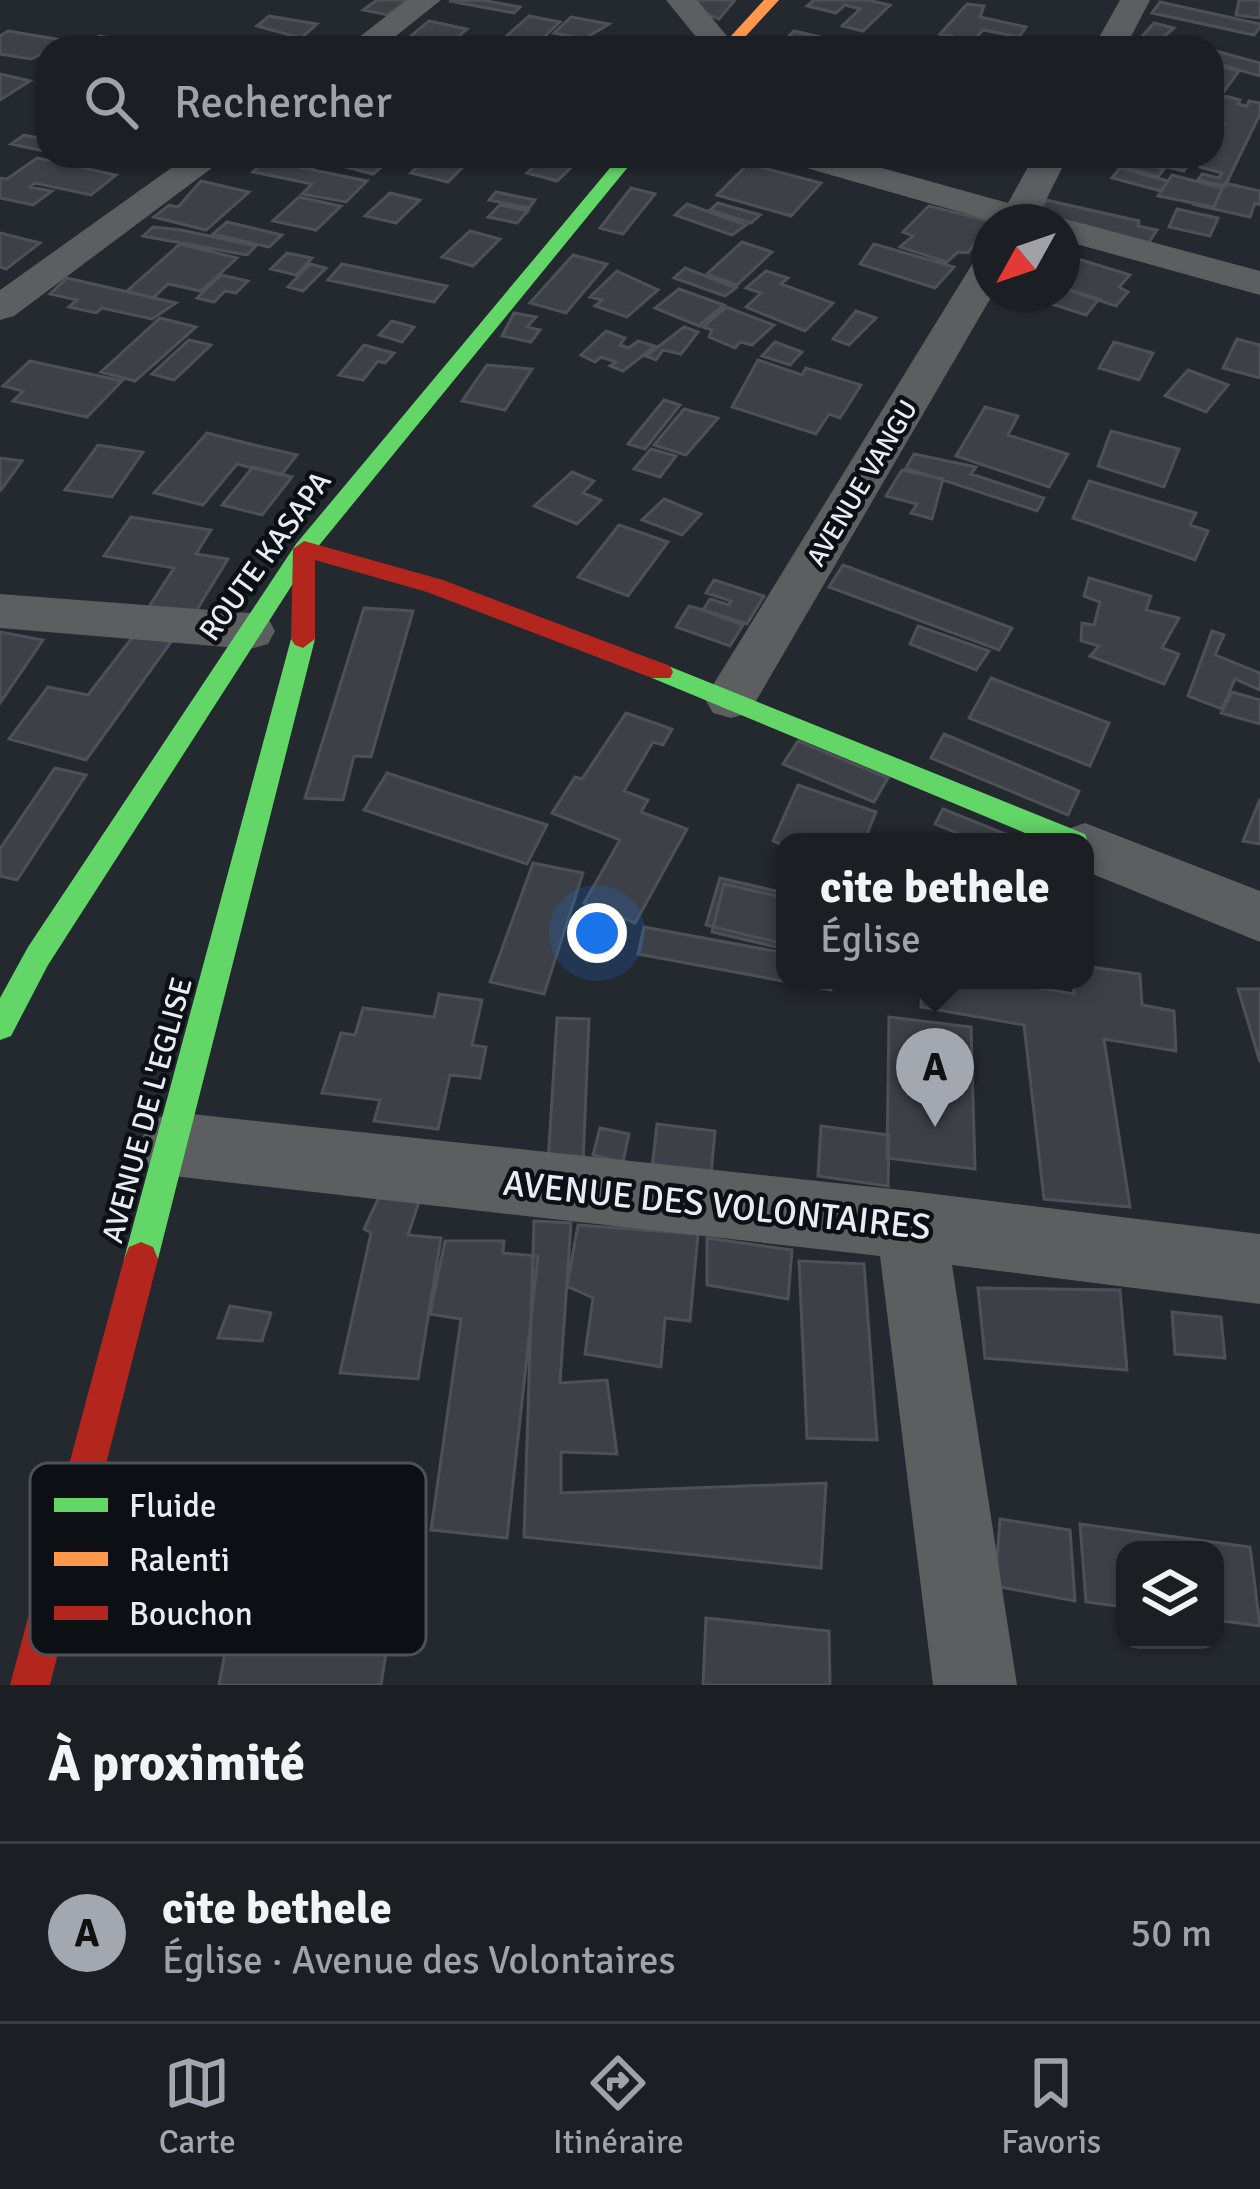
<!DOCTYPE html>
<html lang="fr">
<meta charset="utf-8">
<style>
:root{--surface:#1b1e23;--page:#282b30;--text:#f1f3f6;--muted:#a0a2a6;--line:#393c41;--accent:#a3a7b0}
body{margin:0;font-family:Signika,sans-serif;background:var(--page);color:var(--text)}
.controls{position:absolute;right:36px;bottom:36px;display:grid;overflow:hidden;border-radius:24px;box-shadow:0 3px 9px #0004}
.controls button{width:108px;height:108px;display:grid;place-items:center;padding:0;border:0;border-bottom:3px solid var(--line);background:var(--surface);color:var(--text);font:60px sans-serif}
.compass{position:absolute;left:972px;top:204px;width:108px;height:108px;border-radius:50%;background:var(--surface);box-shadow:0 3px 9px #0004;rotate:230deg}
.you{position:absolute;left:597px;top:933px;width:42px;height:42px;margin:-30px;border:9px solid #fff;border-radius:50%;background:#1a73e8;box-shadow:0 0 0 18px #1a73e833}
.badge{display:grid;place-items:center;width:78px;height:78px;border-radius:50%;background:var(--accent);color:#111;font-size:39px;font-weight:700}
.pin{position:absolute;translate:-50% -99px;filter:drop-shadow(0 3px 6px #0008)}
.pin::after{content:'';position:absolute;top:63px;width:42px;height:36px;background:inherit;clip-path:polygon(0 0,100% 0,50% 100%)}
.popup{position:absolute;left:776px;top:833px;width:318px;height:156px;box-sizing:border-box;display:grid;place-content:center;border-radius:24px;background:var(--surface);filter:drop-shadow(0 3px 9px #0005);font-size:39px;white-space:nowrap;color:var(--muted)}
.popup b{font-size:45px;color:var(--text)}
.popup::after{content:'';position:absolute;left:50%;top:100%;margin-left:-24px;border:24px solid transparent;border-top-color:var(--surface)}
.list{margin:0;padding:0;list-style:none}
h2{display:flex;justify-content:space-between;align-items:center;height:156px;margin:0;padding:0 48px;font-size:51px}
h2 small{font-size:39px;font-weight:400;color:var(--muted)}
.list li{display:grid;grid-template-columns:78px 1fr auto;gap:36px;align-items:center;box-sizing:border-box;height:180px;padding:0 48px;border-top:3px solid var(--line)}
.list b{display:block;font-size:45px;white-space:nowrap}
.list p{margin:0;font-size:39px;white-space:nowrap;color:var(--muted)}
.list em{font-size:39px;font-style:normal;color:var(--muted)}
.icon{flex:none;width:66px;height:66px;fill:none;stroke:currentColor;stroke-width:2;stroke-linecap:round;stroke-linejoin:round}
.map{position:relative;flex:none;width:1260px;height:1685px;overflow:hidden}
.search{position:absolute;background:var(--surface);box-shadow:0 3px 9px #0004;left:36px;right:36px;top:36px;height:132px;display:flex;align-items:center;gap:30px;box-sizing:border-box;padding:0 42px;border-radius:36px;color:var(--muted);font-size:45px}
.sheet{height:336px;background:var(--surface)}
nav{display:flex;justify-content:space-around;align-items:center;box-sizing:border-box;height:168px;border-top:3px solid var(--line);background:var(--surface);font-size:33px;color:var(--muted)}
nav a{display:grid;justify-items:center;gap:6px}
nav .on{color:var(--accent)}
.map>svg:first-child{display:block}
.building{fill:#3d4046;stroke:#4d5157;stroke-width:3}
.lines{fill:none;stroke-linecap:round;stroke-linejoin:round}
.street{fill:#5c5e60;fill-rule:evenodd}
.fast{fill:#63d668;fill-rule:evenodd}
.slow{fill:#ff974d;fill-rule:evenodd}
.jam{fill:#b3261e;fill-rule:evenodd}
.labels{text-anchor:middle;stroke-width:9;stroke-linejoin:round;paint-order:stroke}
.far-street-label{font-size:27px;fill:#e7ecf5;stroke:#0c1015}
.street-label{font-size:30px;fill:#e7ecf5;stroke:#0c1015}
.near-street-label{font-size:36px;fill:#e7ecf5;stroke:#0c1015}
.key{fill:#0c1015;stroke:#4e5258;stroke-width:3}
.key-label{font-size:33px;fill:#e7ecf5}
</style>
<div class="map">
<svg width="1260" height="1685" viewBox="0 0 1260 1685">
<rect width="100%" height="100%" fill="#24282f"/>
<path class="building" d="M377,0H408L388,15L363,10Z
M481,0L520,7L514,13L449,1Z
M692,0H735L719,19L698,11Z
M814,0H867L890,5L863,31L842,26L860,9L845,5L836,13L807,6Z
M1239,0H1260V18L1236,15Z
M1160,2L1260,24V27L1254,35L1152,13Z
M967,4L984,6L980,17L1026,27L1019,37L983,30L973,41L940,34Z
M269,16L317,24L301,38L257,26Z
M529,16L560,22L532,48H493Z
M571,17L609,24L584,39L554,33Z
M429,21L467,29L450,44L411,36Z
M1154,23L1174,28L1154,45L1138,41Z
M8,31L68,41L31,59L0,54V36Z
M794,31L834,40L826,48H777Z
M100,36L135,43L128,48L83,47Z
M1212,50L1260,63V76L1212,62Z
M1212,64L1239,71L1214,105L1212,104Z
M0,74L30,81L0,100Z
M1221,95L1240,100L1238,104L1247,106L1249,101L1260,103V114L1225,186L1198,180L1202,174L1219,178L1222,173L1200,167L1206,156H1212V144L1224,123L1212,120V108L1222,110L1213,108Z
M24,135L48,140V152L11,144Z
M66,156H132L118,167Z
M263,156H326L313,168L293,166L367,181L346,202L302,194L312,184L253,172L262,163L273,162L259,160Z
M355,156H395L373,174L342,166Z
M429,156H486L475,166L466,164L448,182L411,173Z
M545,156H583L557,181L527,173Z
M1113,156L1164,169L1158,177L1090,157Z
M1122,156H1193L1184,171Z
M37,158L116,175L91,195L35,183L30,187L52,191L33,205L0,198V178L7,179Z
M748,164L821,183L791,216L717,195Z
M1120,168L1168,181L1161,191L1112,178Z
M1172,175L1222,188L1214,207L1158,196Z
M201,181L249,192L206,230L154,217L169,205L178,207Z
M1225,183L1260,191V205L1255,203L1250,217L1192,204L1214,207Z
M631,188L655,194L623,234L600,228Z
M496,192L535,200L529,208L489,200Z
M390,193L420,200L396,223L365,216Z
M299,197L341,206L316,230L273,221Z
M1046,200L1139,221L1138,226L1157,230L1148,244L1038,216Z
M718,203L760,215L751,223L710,210Z
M687,204L746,225L732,235L675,215Z
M500,205L528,211L517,223L488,217Z
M929,206L993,222L989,240L978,239L968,253L958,252L947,262L900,247L913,236L903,232Z
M1177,209L1218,218L1210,236L1169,227Z
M227,222L282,235L269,247L213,234Z
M153,227L181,230L256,246L247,255L143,236Z
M470,231L500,239L473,266L442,257Z
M0,233L40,243L6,269L0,267Z
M742,242L772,252L737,285L707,274Z
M180,244L237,258L201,291L168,284L153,298L127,291Z
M874,244L954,267L935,288L860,264Z
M287,253L312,258L296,275L271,269Z
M1062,254L1130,275L1119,287L1128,292L1116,306L1062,288Z
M573,255L607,264L566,313L530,303Z
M310,264L326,268L303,291L288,287Z
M342,264L447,286L434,302L328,280Z
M685,268L736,288L725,296L674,278Z
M617,271L658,290L627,317L595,306L602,300L590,297Z
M766,271L788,278L781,284L833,303L805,331L746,307L761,293L746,288Z
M221,275L248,281L236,293L225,291L214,302L197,298Z
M67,278L176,303L152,319L102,308L96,313L69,307L77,300L50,294Z
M1062,288L1099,299L1086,315L1042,301L1048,294H1062Z
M679,289L724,305L699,326L655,308Z
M726,307L774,325L752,345L740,342L735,348L709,337L712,330L703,327Z
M856,311L876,318L849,345L833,339Z
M514,313L536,317L527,327L540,330L531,342L502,336Z
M160,318L196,327L135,381L101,372Z
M392,321L414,327L402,342L379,335Z
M684,327L698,332L681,354L663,350L656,360L646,356Z
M606,331L625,338L620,345L629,348L638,341L655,346L623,371L610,366L616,362L601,357L595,362L581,355Z
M1237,339L1260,345V378L1223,368Z
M189,340L211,345L174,380L152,374Z
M775,342L802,352L790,365L762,356Z
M1114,342L1153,353L1139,380L1099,368Z
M364,345L394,353L385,363L378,361L363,380L339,375Z
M758,360L802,375L806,368L861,385L840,418L829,414L816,434L732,407Z
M30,361L122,381L87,417L13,401L23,391L3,386Z
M487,365L532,369L505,410L462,401Z
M1188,370L1228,385L1206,412L1165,396Z
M664,400L680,405L645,449L628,444Z
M985,407L1018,416L1008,435L1068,454L1049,487L956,456Z
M684,409L718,418L686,455L654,445Z
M1111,431L1179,449L1164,487L1098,466Z
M207,433L254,445L297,455L281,475L237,464L203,505L154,493Z
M98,445L143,452L112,497L65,490Z
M651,449L676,456L660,477L634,469Z
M914,454L976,467L971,474L1044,498L1037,511L906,468Z
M0,458L22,461L1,490H0Z
M253,467L292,477L262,515L222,505Z
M902,470L943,479L932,519L911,513L917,504L886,496Z
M572,472L594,481L583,493L601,500L577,524L534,506Z
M1089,481L1196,513L1190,525L1208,531L1195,560L1073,518Z
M664,499L701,514L682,535L642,520Z
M131,517L211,530L196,554L228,559L190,621L145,613L174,568L104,556Z
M619,525L668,542L628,596L578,577Z
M843,565L1012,628L999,650L829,587Z
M1089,578L1151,596L1146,610L1179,618L1162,648L1179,654L1164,684L1090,656L1099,646L1081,641L1082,623L1094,625L1100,602L1084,596Z
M714,580L764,596L747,624L703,610L710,599L729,605L731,601L706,593Z
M689,606L703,610L743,625L730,646L676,627Z
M364,608L413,611L371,757L354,756L343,800L305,798Z
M918,626L989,651L976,670L910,644Z
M1212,631L1224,635L1215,655L1260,673V690L1235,679L1222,709L1188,696Z
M0,632L43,640L0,703Z
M135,634L171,642L86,760L9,739L48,687L88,695Z
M991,678L1109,723L1090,766L969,718Z
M1232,692L1260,700V724L1221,713Z
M626,713L672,729L663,745L653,742L624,791L648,800L641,812L687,829L635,923L584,903L620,840L552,813L575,777L582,779Z
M944,734L1079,791L1068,815L931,758Z
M798,741L888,778L874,802L783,764Z
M55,768L86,775L17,880L0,876V849Z
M387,773L547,825L527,864L364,810Z
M798,785L876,812L864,842H785V846L773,841Z
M1260,799V844L1243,841Z
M943,809L1025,842H979L935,824Z
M533,863L583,873L544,994L490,982Z
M720,878L785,893V944L706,925Z
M724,884L785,898V949L712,932Z
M644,927L785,953V980H832L831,990L638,954Z
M1085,966L1140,974L1142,1005L1174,1011L1176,1051L1104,1039L1130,1207L1044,1199L1024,1025L921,1007L922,980H994L1074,994L1073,980H1085Z
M1238,989H1260V1062Z
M439,994L482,1000L472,1045L486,1047L480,1078L450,1075L438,1129L374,1121L380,1100L322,1093L341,1033L355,1035L363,1008L434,1017Z
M889,1017L971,1027L975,1169L887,1158Z
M557,1018L589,1019L583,1164L548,1163Z
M657,1124L715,1131L711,1175L652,1168Z
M821,1126L889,1135L888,1186L818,1176Z
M600,1128L629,1134L623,1162L593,1155Z
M380,1195L419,1202L408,1235L441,1238L418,1379L340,1373L371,1233L364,1229Z
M534,1221L571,1223L560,1383L607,1380L617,1454L561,1452V1493L826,1483L821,1568L524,1537Z
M578,1225L698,1234L690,1321L665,1318L661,1367L585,1354L593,1298L567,1286Z
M707,1238L792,1250L788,1299L707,1285Z
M445,1241H504L503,1253L538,1256L507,1538L431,1530L461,1319L430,1314Z
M799,1261L864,1264L877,1440L807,1438Z
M978,1288L1120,1290L1127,1370L985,1358Z
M230,1306L271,1313L262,1341L218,1338Z
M1172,1312L1221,1317L1225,1358L1175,1354Z
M1000,1519L1070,1530L1075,1601L995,1586Z
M1080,1524L1250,1547L1260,1626L1215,1620V1550H1125V1607L1086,1602Z
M340,1538L390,1549L369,1651L213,1633L224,1584L247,1587L262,1549L336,1552Z
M706,1618L829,1631L830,1685H703Z
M227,1642L386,1653L381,1685H219Z"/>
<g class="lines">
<path class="street" d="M407,0H441L381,48H345Z
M666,0H697L737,48H705Z
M1120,0H1150L1125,48H1093Z
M188,156H228L14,316L0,320V290Z
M784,156H839L1008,203L1034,156H1068L1040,212L1052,220L1062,218L1260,271V295L1062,240V222H995L789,163Z
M990,255L993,294L749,713L731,718L713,713L705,699L713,685L971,266L977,258Z
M0,594L250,613L268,618L275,631L268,644L250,649L0,628Z
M1085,823L1260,891V942L1085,871V842H1058L1065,830Z
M173,1112L911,1191L1260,1234V1304L952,1265L1017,1685H933L880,1256L173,1176L149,1166L140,1144L149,1122Z"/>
<path class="fast" d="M620,156H637L312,554L48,965L11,1036L0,1040V998L28,947L296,544Z
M303,630L315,639L158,1259L153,1271L141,1276L129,1271L124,1259L291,639Z
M661,663L1085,834L1088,842L1085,849V842H1047L652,678L649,672Z"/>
<path class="slow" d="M764,0H779L735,48H720Z"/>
<path class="jam" d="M304,541L443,580L670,666L673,672L670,678H652L427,592L315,560V639L303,648L295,645L291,639L293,549Z
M141,1242L153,1247L158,1259L50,1685H10L124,1259L129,1247Z"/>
</g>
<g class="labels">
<g class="far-street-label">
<text transform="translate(862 483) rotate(-59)" y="9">AVENUE VANGU</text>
</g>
<g class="street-label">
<text transform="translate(265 556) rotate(-54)" y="10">ROUTE KASAPA</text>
<text transform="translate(147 1110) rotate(-75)" y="10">AVENUE DE L'EGLISE</text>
</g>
<g class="near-street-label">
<text transform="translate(717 1204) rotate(6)" y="13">AVENUE DES VOLONTAIRES</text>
</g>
</g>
<rect x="30" y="1463" width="396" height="192" rx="18" class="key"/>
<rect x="54" y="1498" width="54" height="14" fill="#63d668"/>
<rect x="54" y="1552" width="54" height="14" fill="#ff974d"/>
<rect x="54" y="1606" width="54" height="14" fill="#b3261e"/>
<g class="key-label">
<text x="129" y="1517">Fluide</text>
<text x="129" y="1571">Ralenti</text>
<text x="129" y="1625">Bouchon</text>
</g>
</svg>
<div class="controls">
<button><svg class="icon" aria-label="layers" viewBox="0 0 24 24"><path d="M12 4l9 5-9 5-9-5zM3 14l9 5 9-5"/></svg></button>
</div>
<svg class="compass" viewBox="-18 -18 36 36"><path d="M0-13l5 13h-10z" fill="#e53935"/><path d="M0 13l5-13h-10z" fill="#a0a2a6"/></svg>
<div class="you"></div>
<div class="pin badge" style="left:935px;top:1127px">A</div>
<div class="popup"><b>cite bethele</b>Église</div>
<div class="search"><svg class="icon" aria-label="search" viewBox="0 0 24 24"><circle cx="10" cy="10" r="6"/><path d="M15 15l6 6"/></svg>Rechercher</div>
</div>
<section class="sheet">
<h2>À proximité<small></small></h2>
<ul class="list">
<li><span class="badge">A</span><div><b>cite bethele</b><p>Église · Avenue des Volontaires</p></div><em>50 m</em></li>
</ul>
</section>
<nav>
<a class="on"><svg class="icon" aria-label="map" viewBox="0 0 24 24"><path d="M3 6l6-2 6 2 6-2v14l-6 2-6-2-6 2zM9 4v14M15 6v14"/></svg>Carte</a>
<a><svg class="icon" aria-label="directions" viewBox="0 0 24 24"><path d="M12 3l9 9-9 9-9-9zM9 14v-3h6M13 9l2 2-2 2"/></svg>Itinéraire</a>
<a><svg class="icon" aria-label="saved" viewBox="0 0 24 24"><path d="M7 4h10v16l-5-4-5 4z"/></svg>Favoris</a>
</nav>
